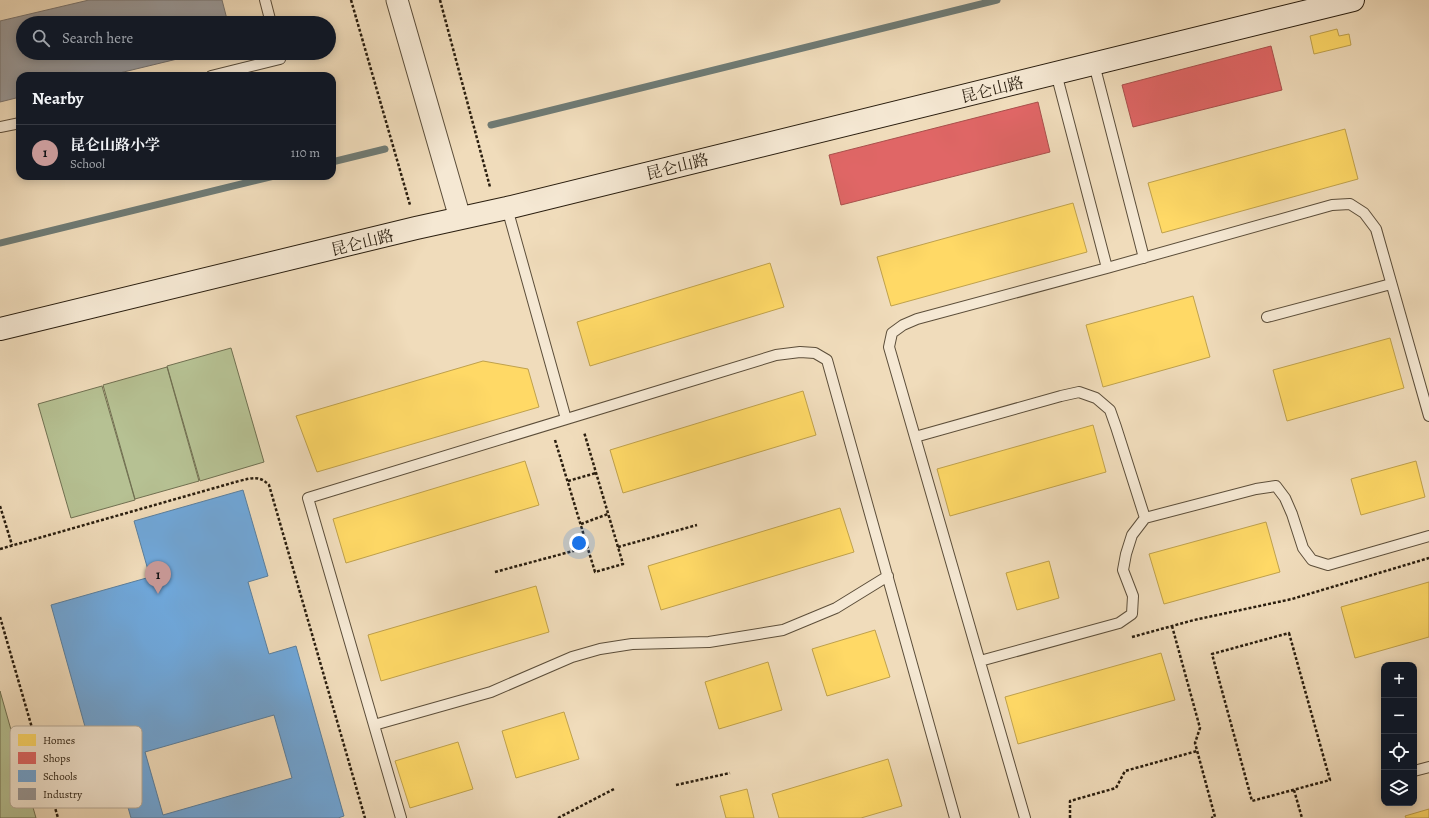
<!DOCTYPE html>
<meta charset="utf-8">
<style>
:root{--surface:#171b24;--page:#242831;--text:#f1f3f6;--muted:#9ea1a6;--line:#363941;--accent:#c59692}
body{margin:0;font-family:Alegreya,"Noto Serif SC",serif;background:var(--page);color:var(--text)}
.controls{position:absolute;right:12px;bottom:12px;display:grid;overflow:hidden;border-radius:8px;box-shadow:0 2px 10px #0003}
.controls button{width:36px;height:36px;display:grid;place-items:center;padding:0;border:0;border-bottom:1px solid var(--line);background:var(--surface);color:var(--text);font:20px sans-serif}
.you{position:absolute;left:579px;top:543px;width:14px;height:14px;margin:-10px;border:3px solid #fff;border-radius:50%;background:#1a73e8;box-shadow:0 0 0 6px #1a73e833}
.badge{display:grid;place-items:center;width:26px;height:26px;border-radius:50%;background:var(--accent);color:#111;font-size:13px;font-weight:700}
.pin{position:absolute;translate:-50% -33px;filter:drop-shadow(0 1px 2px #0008)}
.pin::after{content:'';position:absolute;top:21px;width:14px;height:12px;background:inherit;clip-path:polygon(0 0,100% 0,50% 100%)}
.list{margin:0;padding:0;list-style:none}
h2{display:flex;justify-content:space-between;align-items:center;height:52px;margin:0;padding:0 16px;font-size:17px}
h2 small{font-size:13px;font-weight:400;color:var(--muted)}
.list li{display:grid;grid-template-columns:26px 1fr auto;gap:12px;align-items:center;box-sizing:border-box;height:56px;padding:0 16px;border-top:1px solid var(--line)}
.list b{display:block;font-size:15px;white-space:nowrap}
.list p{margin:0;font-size:13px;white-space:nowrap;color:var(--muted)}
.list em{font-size:13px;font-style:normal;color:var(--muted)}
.icon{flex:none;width:22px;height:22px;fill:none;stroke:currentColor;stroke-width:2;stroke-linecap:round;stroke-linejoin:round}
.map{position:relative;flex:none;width:1429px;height:818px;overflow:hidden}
.search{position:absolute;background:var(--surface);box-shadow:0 2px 10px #0003;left:16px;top:16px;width:320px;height:44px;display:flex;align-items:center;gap:10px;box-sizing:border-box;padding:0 14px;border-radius:22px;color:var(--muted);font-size:15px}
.panel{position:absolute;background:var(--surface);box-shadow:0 2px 10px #0003;left:16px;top:72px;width:320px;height:108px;border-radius:12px}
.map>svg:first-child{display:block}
.green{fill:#b6c193;stroke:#707051}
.homes{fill:#ffd966;stroke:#bfa14c}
.shops{fill:#e06666;stroke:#a9504c}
.schools{fill:#6fa8dc;stroke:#5a7f9e;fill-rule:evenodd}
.industry{fill:#999;stroke:#787470}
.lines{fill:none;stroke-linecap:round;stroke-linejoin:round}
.stream{stroke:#6f7b75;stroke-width:7}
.lane-casing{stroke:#5c4e3a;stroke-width:12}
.street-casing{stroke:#5c4e3a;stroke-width:23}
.secondary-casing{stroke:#2a1e0f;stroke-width:24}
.path{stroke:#2a1e0f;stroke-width:2.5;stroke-dasharray:3 2;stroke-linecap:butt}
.lane{stroke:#f5e8d3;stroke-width:10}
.street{stroke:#f5e8d3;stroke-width:21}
.secondary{stroke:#f5e8d3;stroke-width:22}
.labels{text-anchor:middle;stroke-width:4;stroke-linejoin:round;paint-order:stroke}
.street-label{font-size:16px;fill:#2a1e0f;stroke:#f5e8d3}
.key{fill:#f5e8d3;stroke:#b8ab98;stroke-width:1}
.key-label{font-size:11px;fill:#2a1e0f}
</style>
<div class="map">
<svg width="1429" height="818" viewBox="0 0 1429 818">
<rect width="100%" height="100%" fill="#f0dcbb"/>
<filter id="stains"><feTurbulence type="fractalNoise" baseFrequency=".005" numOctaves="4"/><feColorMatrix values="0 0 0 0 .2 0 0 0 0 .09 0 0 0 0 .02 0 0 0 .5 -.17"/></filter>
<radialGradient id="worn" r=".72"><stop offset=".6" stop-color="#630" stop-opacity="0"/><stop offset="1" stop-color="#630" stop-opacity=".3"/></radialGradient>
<path class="green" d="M231,348L264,462L200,481L167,366Z
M167,367L199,481L135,499L103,385Z
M102,386L135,500L71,518L38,404Z
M0,691L36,818H0Z"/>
<path class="homes" d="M1337,29L1339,36L1349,34L1351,45L1314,54L1310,36Z
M1345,129L1358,179L1162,233L1148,183Z
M1073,203L1087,252L891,306L877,257Z
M770,263L784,307L590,366L577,322Z
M1193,296L1210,357L1103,387L1086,325Z
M1390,338L1404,388L1287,421L1273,370Z
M483,361L528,369L539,407L317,472L296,416Z
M803,391L816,435L623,493L610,450Z
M1093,425L1106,472L950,516L937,469Z
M525,461L539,505L346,563L333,519Z
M1416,461L1425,497L1361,515L1351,479Z
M840,508L854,552L661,610L648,566Z
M1266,522L1280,572L1164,604L1149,554Z
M1049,561L1059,598L1017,610L1006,573Z
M1429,582V637L1355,658L1341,607Z
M536,586L549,632L381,681L368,635Z
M875,630L890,677L827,696L812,649Z
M1161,653L1175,700L1018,744L1005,697Z
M768,662L782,710L719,729L705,682Z
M564,712L579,759L516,778L502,731Z
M458,742L473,789L410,808L395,761Z
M888,759L902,806L861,818H779L772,794Z
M747,789L754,818H726L720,796Z
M1429,809V818H1406L1405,816Z"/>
<path class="shops" d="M1271,46L1282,90L1133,127L1122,85Z
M1038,102L1050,152L841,205L829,155Z"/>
<path class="schools" d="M243,490L268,576L248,582L269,654L296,646L344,816L338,818H131L115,761L96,766L51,605L150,577L134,521ZM274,715L292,778L163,815L145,752Z"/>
<path class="industry" d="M89,0H222L228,23H23V53H202L107,76H20V97L0,102V21Z"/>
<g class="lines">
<path class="stream" d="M491,125L997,0
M332,162L385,149
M0,243L274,176"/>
<g class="lane-casing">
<path id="lane" d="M265,0L271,23
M1094,64L1144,258
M1056,73L1107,268
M211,76L280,59L279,53
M0,127L20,123
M507,208L566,419
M1267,317L1391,284
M915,437L1061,396L1079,392L1096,398L1110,410L1116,427L1145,518
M980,661L1119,623L1132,614L1133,596L1123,570L1126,554L1132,535L1145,518L1256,489L1276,486L1285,498L1292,514L1303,548L1312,560L1328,565L1429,536
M374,725L491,692L572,657L600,649L632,644L709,642L783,630L836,608L888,576
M1414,771L1429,767
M401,818L308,498L776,355L800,352L815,353L827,360L955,818
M1025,818L889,347L892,333L903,325L917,319L1107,268L1332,205L1350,204L1364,213L1376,229L1429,416"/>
</g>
<g class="street-casing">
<path id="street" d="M397,0L460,218"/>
</g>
<g class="secondary-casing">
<path id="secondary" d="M0,329L416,228L507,208L1353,0"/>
</g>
<path class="path" d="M351,0L410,205
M440,0L490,187
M555,440L595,572L623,564L584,432
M568,481L596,473
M0,506L12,545
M581,524L608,514
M618,547L697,525
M0,549L239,481C252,478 259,475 269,485L365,818
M495,572L588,547
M0,617L58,818
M1172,626L1200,728L1195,743L1215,817L1211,818
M1289,633L1330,780L1252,801L1212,654Z
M1132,637L1194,620L1292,599L1429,558
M676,785L730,773
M1294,790L1302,818
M558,818L614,789
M1070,818V801L1116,788L1125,771L1197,751"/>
<use href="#lane" class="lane"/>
<use href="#street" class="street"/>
<use href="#secondary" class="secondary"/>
</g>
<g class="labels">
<g class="street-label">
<text transform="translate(992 89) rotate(-14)" y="6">昆仑山路</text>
<text transform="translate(677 166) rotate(-14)" y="6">昆仑山路</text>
<text transform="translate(362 242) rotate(-14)" y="6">昆仑山路</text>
</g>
</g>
<rect x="10" y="726" width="132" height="82" rx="6" class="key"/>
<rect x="18" y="734" width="18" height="12" fill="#ffd966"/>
<rect x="18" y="752" width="18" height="12" fill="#e06666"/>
<rect x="18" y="770" width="18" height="12" fill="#6fa8dc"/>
<rect x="18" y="788" width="18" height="12" fill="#999"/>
<g class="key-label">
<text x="43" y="744">Homes</text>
<text x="43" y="762">Shops</text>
<text x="43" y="780">Schools</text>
<text x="43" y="798">Industry</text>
</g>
<rect width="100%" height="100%" filter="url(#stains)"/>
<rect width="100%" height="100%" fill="url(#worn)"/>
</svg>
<div class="controls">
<button>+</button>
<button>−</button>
<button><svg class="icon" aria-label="locate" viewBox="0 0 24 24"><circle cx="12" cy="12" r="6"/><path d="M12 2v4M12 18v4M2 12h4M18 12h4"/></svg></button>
<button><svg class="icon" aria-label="layers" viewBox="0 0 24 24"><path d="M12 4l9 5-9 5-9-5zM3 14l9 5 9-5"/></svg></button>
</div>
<div class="you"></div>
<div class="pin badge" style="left:158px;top:594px">1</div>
<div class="search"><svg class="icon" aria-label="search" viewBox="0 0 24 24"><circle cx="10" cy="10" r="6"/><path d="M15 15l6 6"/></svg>Search here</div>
<section class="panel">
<h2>Nearby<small></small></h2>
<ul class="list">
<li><span class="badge">1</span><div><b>昆仑山路小学</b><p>School</p></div><em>110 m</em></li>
</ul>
</section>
</div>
